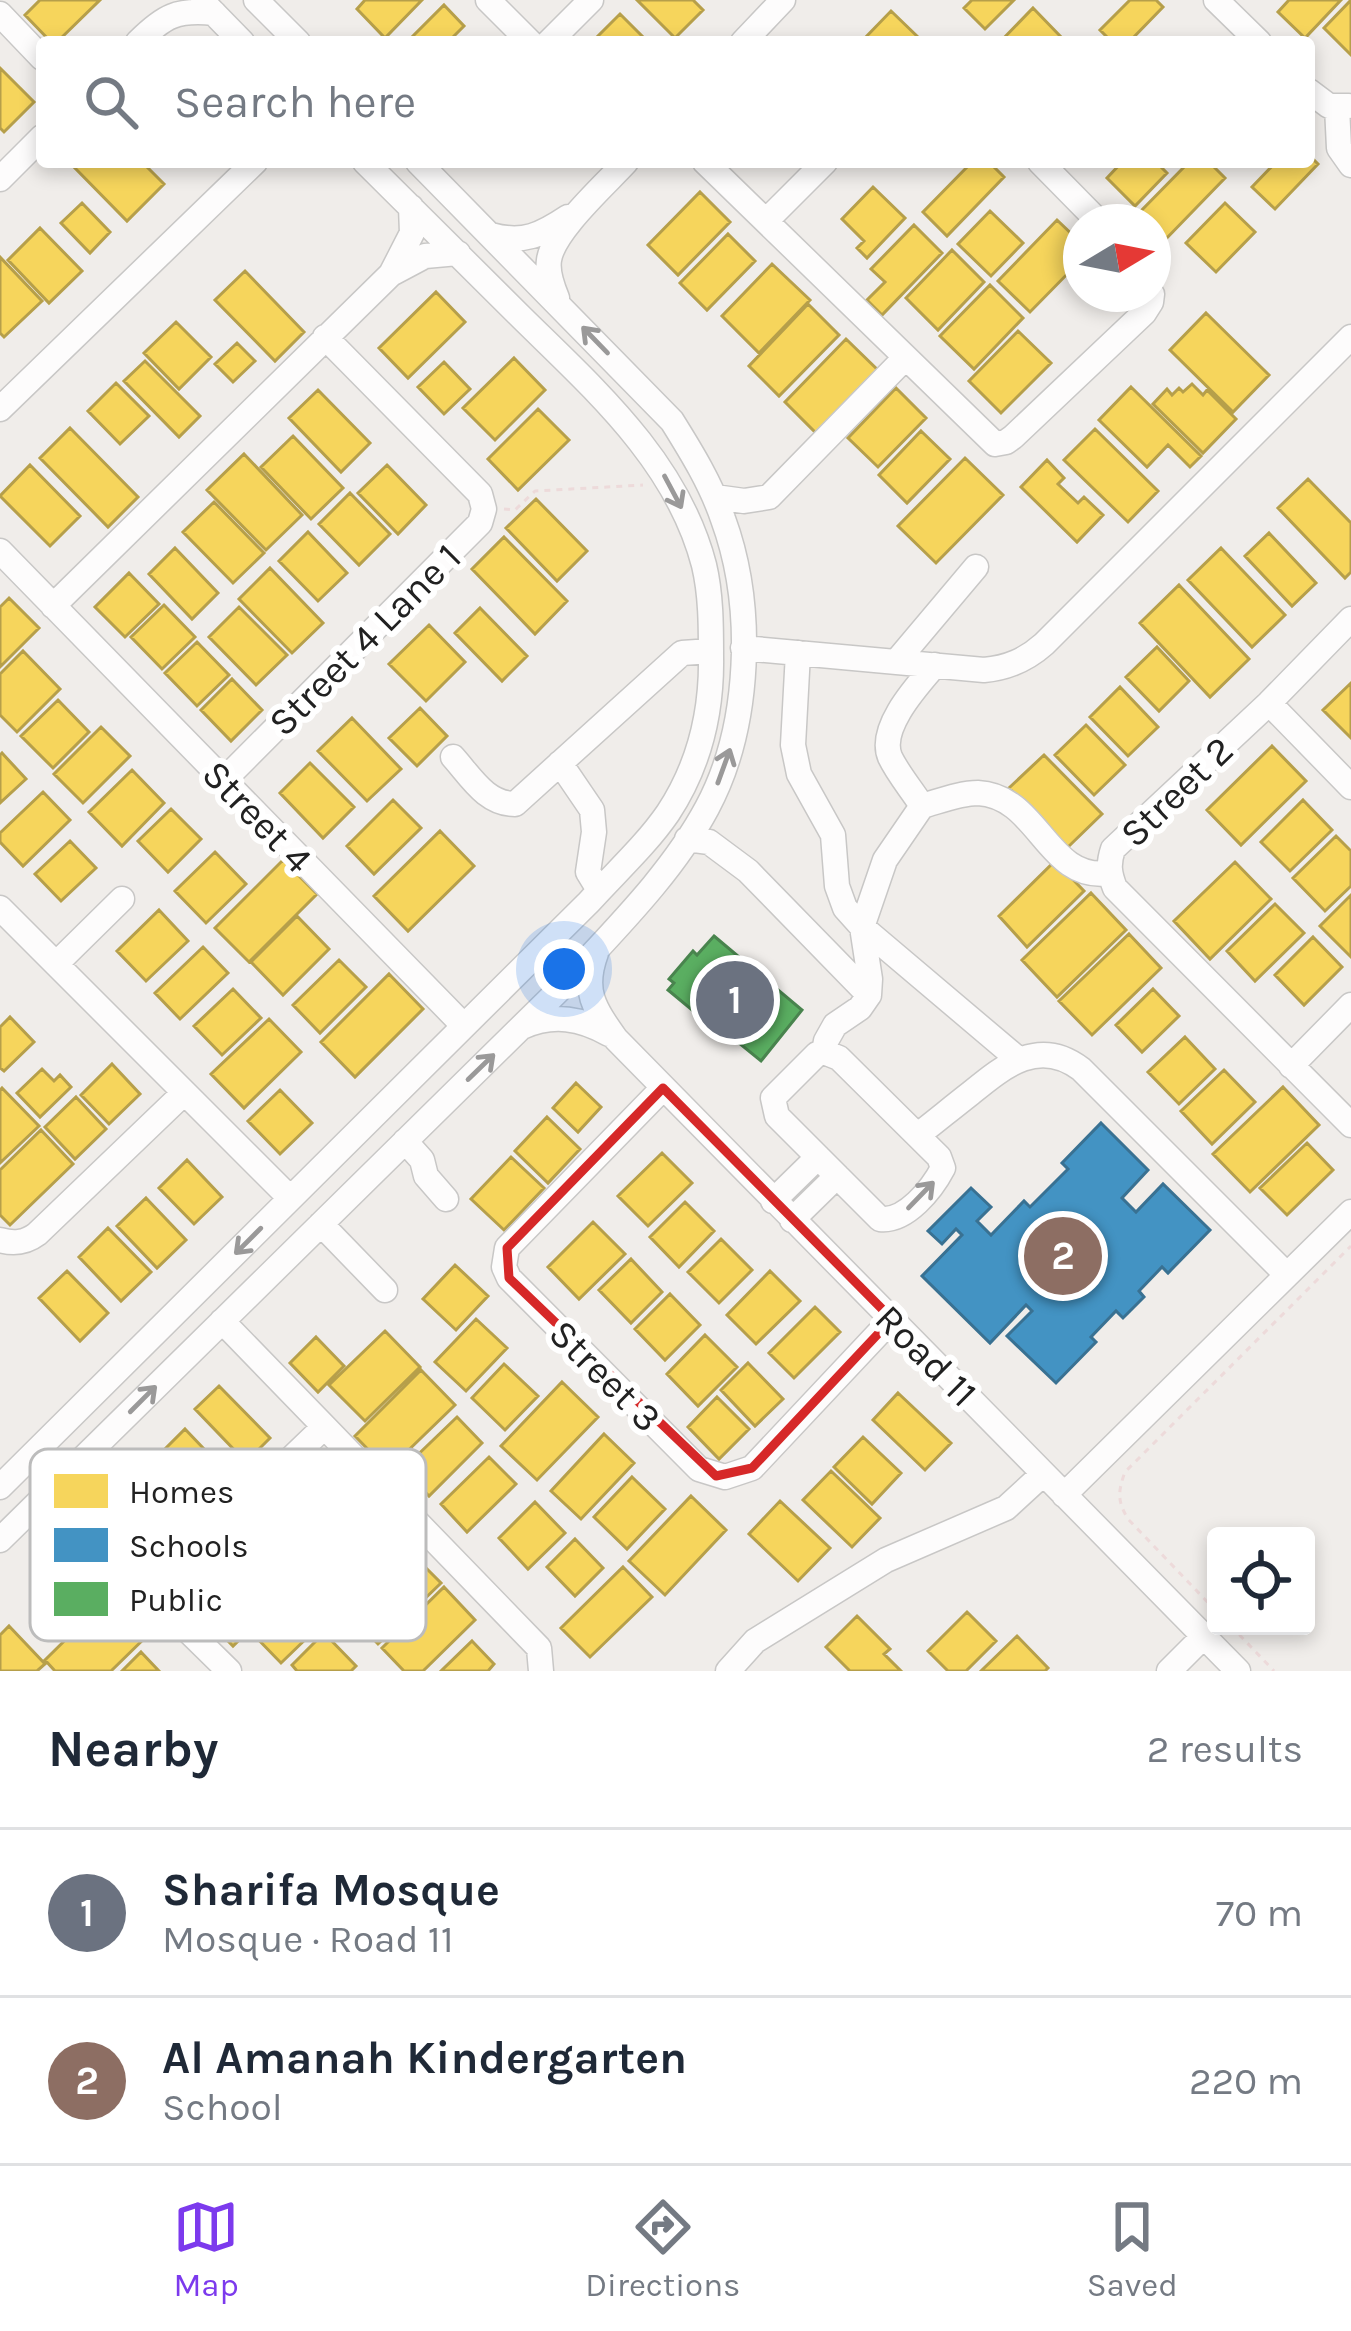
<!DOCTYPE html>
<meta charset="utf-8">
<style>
:root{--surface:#fff;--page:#f6f6f7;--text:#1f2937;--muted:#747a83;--line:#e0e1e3;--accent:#7c3aed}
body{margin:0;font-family:Karla,sans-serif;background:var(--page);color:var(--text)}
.controls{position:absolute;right:36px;bottom:36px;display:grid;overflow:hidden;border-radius:12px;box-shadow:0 6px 18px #0003}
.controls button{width:108px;height:108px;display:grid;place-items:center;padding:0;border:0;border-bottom:3px solid var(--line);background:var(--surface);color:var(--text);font:60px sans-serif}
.compass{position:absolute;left:1063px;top:204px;width:108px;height:108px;border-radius:50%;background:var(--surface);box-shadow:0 6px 18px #0003;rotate:80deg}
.you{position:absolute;left:564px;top:969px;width:42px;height:42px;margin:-30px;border:9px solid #fff;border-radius:50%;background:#1a73e8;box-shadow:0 0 0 18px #1a73e833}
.badge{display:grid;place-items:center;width:78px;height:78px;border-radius:50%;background:var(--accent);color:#fff;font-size:39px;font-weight:700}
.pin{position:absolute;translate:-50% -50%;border:6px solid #fff;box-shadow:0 3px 12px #0006}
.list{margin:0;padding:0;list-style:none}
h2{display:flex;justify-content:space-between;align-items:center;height:156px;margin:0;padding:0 48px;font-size:51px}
h2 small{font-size:39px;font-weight:400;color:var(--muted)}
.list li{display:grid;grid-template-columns:78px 1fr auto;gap:36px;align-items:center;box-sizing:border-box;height:168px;padding:0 48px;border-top:3px solid var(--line)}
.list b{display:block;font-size:45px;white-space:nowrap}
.list p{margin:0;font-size:39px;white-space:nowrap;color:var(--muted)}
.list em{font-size:39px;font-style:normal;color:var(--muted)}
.icon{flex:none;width:66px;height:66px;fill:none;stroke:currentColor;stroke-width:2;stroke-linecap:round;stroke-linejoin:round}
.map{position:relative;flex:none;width:1351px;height:1671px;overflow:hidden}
.search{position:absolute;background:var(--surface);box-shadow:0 6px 18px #0003;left:36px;right:36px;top:36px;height:132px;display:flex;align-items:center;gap:30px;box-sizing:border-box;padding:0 42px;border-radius:12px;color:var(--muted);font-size:45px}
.sheet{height:492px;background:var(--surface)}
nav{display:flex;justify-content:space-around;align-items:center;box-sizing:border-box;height:168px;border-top:3px solid var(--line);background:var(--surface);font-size:33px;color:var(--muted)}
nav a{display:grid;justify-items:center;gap:6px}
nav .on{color:var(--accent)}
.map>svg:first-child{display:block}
.homes{fill:#f6d55c;stroke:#b69f4a;stroke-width:3}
.schools{fill:#4393c3;stroke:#397192;stroke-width:3}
.public{fill:#5aae61;stroke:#49844e;stroke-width:3}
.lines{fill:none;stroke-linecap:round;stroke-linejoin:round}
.minor-casing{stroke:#c8c7c6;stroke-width:27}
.path{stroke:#eddada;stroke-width:3;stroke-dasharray:6 6;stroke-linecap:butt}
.minor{stroke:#fdfcfc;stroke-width:24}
.oneway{stroke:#9a9999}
.marked{fill:none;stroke:#d62828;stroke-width:9;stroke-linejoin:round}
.labels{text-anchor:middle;stroke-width:12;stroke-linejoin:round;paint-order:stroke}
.street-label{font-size:39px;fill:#212121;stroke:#fff}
.key{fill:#fff;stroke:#bcbcbc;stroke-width:3}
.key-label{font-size:33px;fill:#212121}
</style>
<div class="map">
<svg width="1351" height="1671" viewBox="0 0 1351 1671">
<rect width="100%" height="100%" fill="#f0edea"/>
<path class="homes" d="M40,0H100L57,42H51L25,15Z
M365,0H422L385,38L357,9Z
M637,0H693L703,10L675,38Z
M972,0H1014L985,29L964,8Z
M1130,0H1156L1163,7L1129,42H1112L1100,30Z
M1289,0H1341L1305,38L1278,12Z
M1351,0V55L1324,28Z
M444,5L464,26L448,42H407Z
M1033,8L1062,38L1058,42H1000Z
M891,11L920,39L917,42H865L863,40Z
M620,14L648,42H604L598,36Z
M0,68L34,102L4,132L0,128Z
M1309,155L1318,164L1275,209L1252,187L1276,162H1309Z
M77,162H142L164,184L127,221L73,166Z
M972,162H989L1004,177L947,236L923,212Z
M1122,162H1156L1167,173L1135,206L1107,178Z
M1189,162H1209L1225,178L1163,242L1153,233V222H1142L1136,216Z
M873,187L905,218L867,258L857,248L864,241L842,219Z
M700,192L730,222L678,275L648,245Z
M82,203L110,232L90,253L61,223Z
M1225,203L1255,232L1216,272L1186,243Z
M990,211L1023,243L991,276L958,244Z
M1057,220L1081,243V260L1030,312L998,281Z
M914,225L942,253L882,315L867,300L885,282L871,269Z
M40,228L82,271L49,303L8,260Z
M728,234L755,261L707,310L680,283Z
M952,250L984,282L938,330L906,298Z
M0,257L42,301L4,337L0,333Z
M772,264L810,300L759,353L722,316Z
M245,271L304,332L275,361L215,300Z
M990,285L1023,318L974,369L940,336Z
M436,292L465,322L408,378L379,348Z
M808,304L839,335L779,396L749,366Z
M1206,313L1269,375L1233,412L1170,350Z
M176,322L211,357L179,389L144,353Z
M1018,331L1051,363L1001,413L969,381Z
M846,339L883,375L821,438L785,402Z
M237,343L255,361L233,382L215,364Z
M514,358L545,390L495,440L463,408Z
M145,361L200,416L179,437L124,381Z
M444,362L470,389L444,414L418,387Z
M116,383L149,416L120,444L88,411Z
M1192,384L1203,395L1207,390L1236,419L1203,453L1153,404L1167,389L1172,395L1179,388L1183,392Z
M1131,387L1201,456L1190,467L1168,445L1147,467L1099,420Z
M896,388L926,418L878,467L848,438Z
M318,390L370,443L341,472L289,418Z
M538,409L569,440L518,490L488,459Z
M70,428L138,497L108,527L40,458Z
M1095,429L1158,491L1128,522L1064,460Z
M921,431L950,459L907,503L879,475Z
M293,436L343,488L311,519L261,467Z
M244,454L302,515L266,550L207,490Z
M965,458L1003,495L936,563L898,526Z
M1047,460L1064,478L1058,484L1078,503L1084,497L1103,515L1077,542L1021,487Z
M30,465L80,516L50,546L0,496Z
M387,465L426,505L398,534L358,493Z
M1308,479L1351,523V572L1345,578L1278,508Z
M350,493L390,534L359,565L319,524Z
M536,499L587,551L557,581L506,528Z
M214,502L264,553L233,583L183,532Z
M308,532L347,573L318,601L279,561Z
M1269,533L1316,583L1292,606L1245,556Z
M504,537L567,601L535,634L472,569Z
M175,548L218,593L192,619L149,574Z
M1221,548L1285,615L1252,647L1188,580Z
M270,568L323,623L292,653L239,599Z
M129,573L159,604L125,637L95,607Z
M1179,585L1249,659L1210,697L1140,623Z
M9,598L39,628L0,667V607Z
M164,605L195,637L162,669L131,637Z
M239,607L287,655L256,685L209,637Z
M480,608L527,656L502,681L455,633Z
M429,625L465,662L426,701L389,664Z
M197,642L229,675L197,706L165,673Z
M1157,647L1189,681L1159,711L1126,677Z
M23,651L60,689L17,732L0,715V674Z
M232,679L262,710L231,741L201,710Z
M1351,683V738L1323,710Z
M1120,687L1158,727L1128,756L1090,717Z
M58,700L89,732L53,768L21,736Z
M420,708L447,736L417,766L389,738Z
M352,718L401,769L367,801L318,751Z
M1086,725L1125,765L1094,795L1055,755Z
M101,727L130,756L83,803L54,774Z
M1272,746L1306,781L1241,845L1207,810Z
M2,753L26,779L0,803V755Z
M1044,755L1102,814L1067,848L1009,788Z
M310,763L354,807L323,838L280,793Z
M132,770L164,803L122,846L89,812Z
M43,792L70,820L23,866L0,842V833Z
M393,800L421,828L374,874L347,846Z
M1303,800L1332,830L1290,871L1261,842Z
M171,809L201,839L168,872L138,841Z
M440,831L474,866L408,931L374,896Z
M1336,836L1351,851V886L1325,911L1293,878Z
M70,841L96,868L61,901L35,874Z
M215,852L246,884L206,923L175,891Z
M283,860L317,894L249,962L215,928Z
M1055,861L1084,891L1027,947L999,916Z
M1235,862L1271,899L1210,959L1174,921Z
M1091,893L1126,930L1057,997L1022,960Z
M1351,895V957L1320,926Z
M1275,904L1304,933L1255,981L1227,951Z
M159,910L188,941L146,981L117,951Z
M297,916L329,949L283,995L251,962Z
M1129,934L1161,968L1092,1035L1059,1001Z
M1313,937L1342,967L1304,1005L1275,975Z
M203,947L228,973L180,1019L155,993Z
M339,960L366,987L320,1033L293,1005Z
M389,974L423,1009L355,1077L321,1042Z
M233,989L261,1018L222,1055L194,1026Z
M1153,989L1179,1016L1142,1052L1116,1025Z
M10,1017L34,1042L4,1071L0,1068V1027Z
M269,1019L301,1052L244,1108L211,1074Z
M1185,1037L1215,1069L1179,1104L1148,1072Z
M112,1064L140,1094L109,1124L81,1095Z
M42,1069L54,1081L60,1075L71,1087L40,1117L17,1093Z
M1224,1070L1255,1102L1212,1144L1181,1111Z
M576,1083L601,1107L578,1132L553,1108Z
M1283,1087L1319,1125L1250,1192L1213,1154Z
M2,1088L39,1126L0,1163V1090Z
M280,1090L312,1123L280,1154L248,1121Z
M76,1097L106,1129L75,1159L45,1127Z
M547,1117L580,1149L548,1183L515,1151Z
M41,1130L73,1164L10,1225L0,1215V1170Z
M1307,1143L1333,1170L1287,1215L1260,1188Z
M662,1153L692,1183L648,1226L618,1196Z
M511,1157L544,1188L504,1230L471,1199Z
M187,1160L222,1197L194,1224L159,1188Z
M146,1198L186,1240L157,1268L117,1226Z
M685,1202L714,1231L679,1267L650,1237Z
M593,1222L625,1254L579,1299L548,1267Z
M108,1228L151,1272L121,1301L79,1257Z
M721,1239L752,1270L719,1303L688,1272Z
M631,1259L662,1292L631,1323L599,1290Z
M455,1265L488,1296L456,1330L423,1299Z
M67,1271L108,1313L80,1341L39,1298Z
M770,1271L800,1301L756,1344L727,1315Z
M670,1294L700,1325L665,1360L635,1329Z
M815,1307L840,1332L794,1378L769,1353Z
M476,1319L507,1348L466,1391L435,1362Z
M385,1331L420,1367L365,1421L329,1385Z
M705,1335L737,1367L698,1406L667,1374Z
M316,1337L344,1366L318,1392L290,1363Z
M748,1363L783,1399L755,1426L721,1390Z
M504,1364L538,1396L505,1430L472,1398Z
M421,1370L455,1405L388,1470L355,1436Z
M562,1382L598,1417L537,1480L501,1446Z
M219,1386L270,1438L246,1462L195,1409Z
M898,1393L951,1443L925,1470L873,1420Z
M717,1397L749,1429L719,1459L688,1427Z
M457,1417L482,1443L429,1496L403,1469Z
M185,1429L225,1471L196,1500L155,1459Z
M604,1434L634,1463L581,1519L551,1491Z
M863,1437L901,1473L872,1504L834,1467Z
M489,1457L516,1484L467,1532L441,1504Z
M831,1471L880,1518L852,1547L803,1500Z
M632,1477L665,1509L627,1549L594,1517Z
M691,1496L726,1530L665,1595L629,1561Z
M780,1501L830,1548L798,1581L749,1534Z
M535,1502L565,1533L528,1569L499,1538Z
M575,1539L603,1568L575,1596L547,1567Z
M407,1549L441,1583L378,1644L345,1610Z
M254,1562L286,1594L233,1646L202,1614Z
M623,1567L652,1597L590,1657L561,1628Z
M444,1587L475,1620L423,1671H404L382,1648Z
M115,1591L153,1630L111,1671H55L45,1660Z
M283,1603L312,1633L281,1663L252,1633Z
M967,1612L996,1641L966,1671H948L928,1651Z
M857,1616L890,1649L884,1654L901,1671H850L826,1647Z
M9,1626L45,1664L37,1671H0V1635Z
M324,1633L356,1666L351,1671H297L292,1665Z
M1017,1636L1048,1668L1045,1671H981Z
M472,1641L494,1664L488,1671H441Z
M141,1652L159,1671H122Z"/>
<path class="schools" d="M1101,1123L1148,1170L1122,1198L1136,1212L1163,1184L1210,1230L1168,1273L1162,1267L1139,1291L1144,1297L1123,1318L1116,1311L1091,1337L1096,1342L1056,1383L1007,1336L1032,1311L1026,1305L990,1343L922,1276L962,1235L956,1229L942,1244L928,1231L971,1188L991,1207L977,1221L991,1235L1024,1201L1030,1207L1068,1169L1062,1163Z"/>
<path class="public" d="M714,936L802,1010L761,1061L712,1021L709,1024L668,990L674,983L669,979L693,951L697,955Z"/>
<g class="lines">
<g class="minor-casing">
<path id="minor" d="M256,0L298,42
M488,0L530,42
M1216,0L1259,42
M203,2L242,42
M0,14L42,58
M138,42C164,16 177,9 214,13
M549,42L591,0
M743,42L783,0
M1309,91L1329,106H1349
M1337,107L1339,148L1351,165
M705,162L995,444L1006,442L1013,437L1144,313L1151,302L1152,294
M1040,162L1099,222
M0,179L42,137
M766,221L825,162
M491,235C523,244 541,235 568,217
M393,273L425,256L458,253
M557,298C552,286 547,273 549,260C553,231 606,184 626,162
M0,409L255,162
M715,497L744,501L769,497L905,358
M0,551L464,1026
M53,606L391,274L412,233L411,207
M1351,619L1269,703L1113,849C1108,864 1109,873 1115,888L1351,1125
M743,648L984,670C1008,668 1026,660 1044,644L1351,337
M798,653L793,745L799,774L833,835L837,886L845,908L862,927L1018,1059
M896,662L976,567
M1269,703L1351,787
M453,757C471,777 486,804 515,804L682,653L711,651
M560,763L592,810L594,832L588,872L599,890
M224,780L480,523L484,509L480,494L325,337
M922,806C912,790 898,774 890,757C878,728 917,686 935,665
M687,839L709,842L748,871L869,995
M0,908L290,1198
M596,953C582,991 594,1008 616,1039L1238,1671
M56,964L122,899
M522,1027C553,1013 581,1018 609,1034
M824,1052L839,1058L939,1157L943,1168C932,1189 906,1222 880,1219L777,1116L773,1098L817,1054L824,1052L826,1041L835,1025L860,1008L869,995L870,979L862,927L885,860L922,806C940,801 960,793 978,793C1039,796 1047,882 1109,873
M1291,1066L1351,1005
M663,1088L507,1248L504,1267L509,1278L699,1469L725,1477L752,1468L892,1319
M918,1135C936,1121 953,1107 971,1093C1004,1066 1039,1037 1081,1069L1287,1275
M405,1141L422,1160L426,1176L446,1199
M773,1201L818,1157
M792,1220L837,1176
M321,1224L385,1290
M0,1240C14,1244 25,1243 37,1234L184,1093
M222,1321L539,1648L541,1671
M0,1487L589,902C615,873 646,845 668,813C699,766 712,711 711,656C711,626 711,594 704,565C677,461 594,389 521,317C469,265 417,213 365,162
M1064,1495L1351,1212
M0,1540L562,987C613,931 671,875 707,808C751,726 755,606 723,519C711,484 692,453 672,421L418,162
M229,1671L172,1615C163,1601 163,1591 169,1576L324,1427
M728,1671L755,1641L886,1560L1006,1508L1043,1474
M1169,1671L1203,1637"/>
</g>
<path class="path" d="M504,509L515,510L535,491L643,485
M1216,1611L1128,1519C1117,1501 1118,1491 1125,1472L1351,1246
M1231,1626L1274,1671"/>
<use href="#minor" class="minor"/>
</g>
<defs><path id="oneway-shaft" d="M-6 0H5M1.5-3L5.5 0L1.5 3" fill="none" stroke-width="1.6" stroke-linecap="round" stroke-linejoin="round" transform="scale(3)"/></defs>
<g class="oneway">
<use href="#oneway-shaft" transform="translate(595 340) rotate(-134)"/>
<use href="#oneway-shaft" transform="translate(673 492) rotate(62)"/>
<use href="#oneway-shaft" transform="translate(724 766) rotate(-70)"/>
<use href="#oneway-shaft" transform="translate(481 1067) rotate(-44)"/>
<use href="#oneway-shaft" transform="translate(921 1195) rotate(-46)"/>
<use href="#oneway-shaft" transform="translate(248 1241) rotate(135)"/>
<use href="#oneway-shaft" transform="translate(143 1399) rotate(-45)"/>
</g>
<path class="marked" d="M663,1088L892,1319L752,1468L716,1476L509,1278L507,1248Z"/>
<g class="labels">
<g class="street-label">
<text transform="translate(364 639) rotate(-45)" y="14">Street 4 Lane 1</text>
<text transform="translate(1176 791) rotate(-44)" y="14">Street 2</text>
<text transform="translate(258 816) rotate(46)" y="14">Street 4</text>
<text transform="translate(927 1355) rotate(45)" y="14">Road 11</text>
<text transform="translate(606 1375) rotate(45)" y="14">Street 3</text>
</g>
</g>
<rect x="30" y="1449" width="396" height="192" rx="18" class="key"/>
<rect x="54" y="1474" width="54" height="34" fill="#f6d55c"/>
<rect x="54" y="1528" width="54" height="34" fill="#4393c3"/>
<rect x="54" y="1582" width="54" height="34" fill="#5aae61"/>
<g class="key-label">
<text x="129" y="1503">Homes</text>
<text x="129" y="1557">Schools</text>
<text x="129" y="1611">Public</text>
</g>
</svg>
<div class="controls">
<button><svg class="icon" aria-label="locate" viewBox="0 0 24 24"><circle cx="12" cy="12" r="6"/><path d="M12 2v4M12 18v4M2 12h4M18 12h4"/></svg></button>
</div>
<svg class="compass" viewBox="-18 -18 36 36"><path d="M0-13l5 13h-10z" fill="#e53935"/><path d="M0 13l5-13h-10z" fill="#747a83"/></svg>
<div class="you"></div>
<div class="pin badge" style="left:735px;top:1000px;background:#6b7280">1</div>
<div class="pin badge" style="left:1063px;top:1256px;background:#8d6e63">2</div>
<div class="search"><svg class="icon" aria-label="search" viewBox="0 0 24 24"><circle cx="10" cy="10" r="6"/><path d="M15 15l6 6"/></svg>Search here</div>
</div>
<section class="sheet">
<h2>Nearby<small>2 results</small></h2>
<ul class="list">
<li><span class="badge" style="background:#6b7280">1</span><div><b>Sharifa Mosque</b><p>Mosque · Road 11</p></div><em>70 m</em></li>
<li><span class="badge" style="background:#8d6e63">2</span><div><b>Al Amanah Kindergarten</b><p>School</p></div><em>220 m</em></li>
</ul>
</section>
<nav>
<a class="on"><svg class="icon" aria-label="map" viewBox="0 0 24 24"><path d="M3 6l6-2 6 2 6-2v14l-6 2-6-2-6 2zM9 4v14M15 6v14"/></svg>Map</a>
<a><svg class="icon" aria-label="directions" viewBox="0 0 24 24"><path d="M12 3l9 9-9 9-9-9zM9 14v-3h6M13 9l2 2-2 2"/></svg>Directions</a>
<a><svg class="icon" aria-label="saved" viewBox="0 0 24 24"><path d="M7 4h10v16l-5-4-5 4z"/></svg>Saved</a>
</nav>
